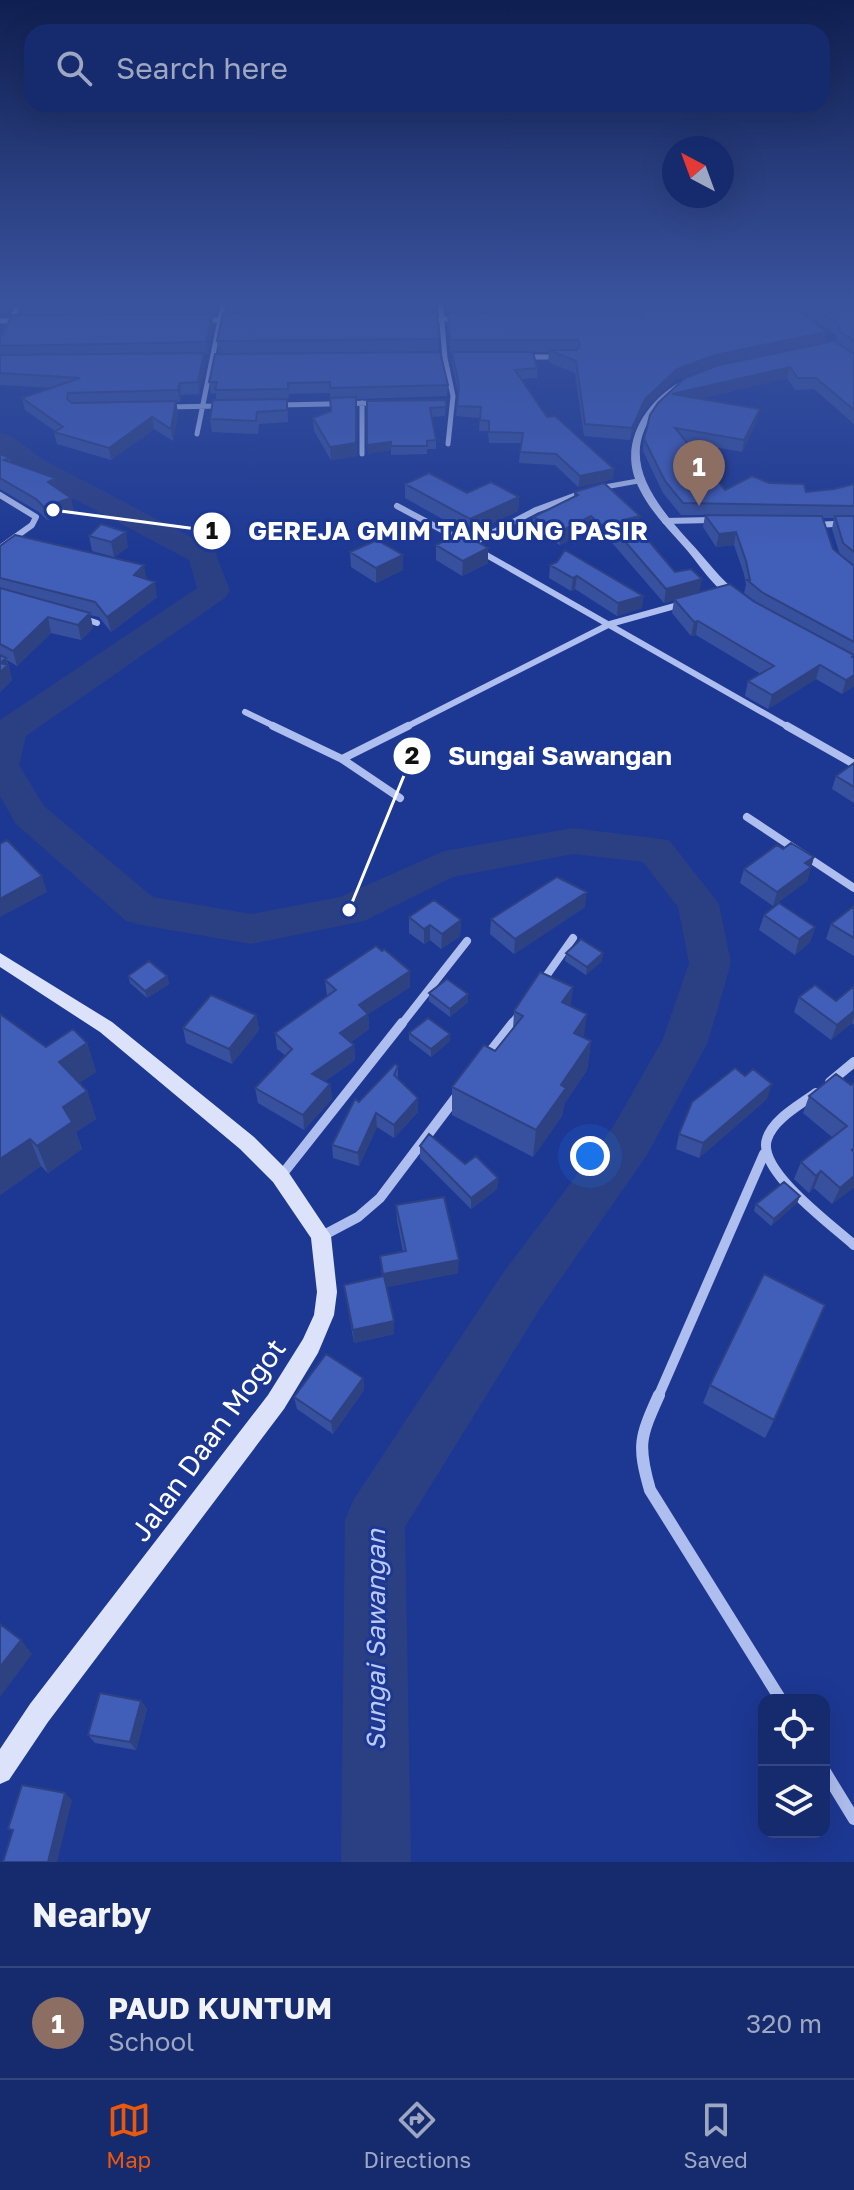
<!DOCTYPE html>
<style>
:root{--surface:#162a6e;--page:#233676;--text:#f1f3f6;--muted:#9ea7c2;--line:#354681;--accent:#ea580c}
body{margin:0;font-family:"Golos Text",sans-serif;background:var(--page);color:var(--text)}
.controls{position:absolute;right:24px;bottom:24px;display:grid;overflow:hidden;border-radius:16px;box-shadow:0 8px 32px #0002}
.controls button{width:72px;height:72px;display:grid;place-items:center;padding:0;border:0;border-bottom:2px solid var(--line);background:var(--surface);color:var(--text);font:40px sans-serif}
.compass{position:absolute;left:662px;top:136px;width:72px;height:72px;border-radius:50%;background:var(--surface);box-shadow:0 8px 32px #0002;rotate:319deg}
.you{position:absolute;left:590px;top:1156px;width:28px;height:28px;margin:-20px;border:6px solid #fff;border-radius:50%;background:#1a73e8;box-shadow:0 0 0 12px #1a73e833}
.badge{display:grid;place-items:center;width:52px;height:52px;border-radius:50%;background:var(--accent);color:#fff;font-size:26px;font-weight:700}
.pin{position:absolute;translate:-50% -66px;filter:drop-shadow(0 2px 4px #0008)}
.pin::after{content:'';position:absolute;top:42px;width:28px;height:24px;background:inherit;clip-path:polygon(0 0,100% 0,50% 100%)}
.list{margin:0;padding:0;list-style:none}
h2{display:flex;justify-content:space-between;align-items:center;height:104px;margin:0;padding:0 32px;font-size:34px}
h2 small{font-size:26px;font-weight:400;color:var(--muted)}
.list li{display:grid;grid-template-columns:52px 1fr auto;gap:24px;align-items:center;box-sizing:border-box;height:112px;padding:0 32px;border-top:2px solid var(--line)}
.list b{display:block;font-size:30px;white-space:nowrap}
.list p{margin:0;font-size:26px;white-space:nowrap;color:var(--muted)}
.list em{font-size:26px;font-style:normal;color:var(--muted)}
.icon{flex:none;width:44px;height:44px;fill:none;stroke:currentColor;stroke-width:2;stroke-linecap:round;stroke-linejoin:round}
.map{position:relative;flex:none;width:854px;height:1862px;overflow:hidden}
.search{position:absolute;background:var(--surface);box-shadow:0 8px 32px #0002;left:24px;right:24px;top:24px;height:88px;display:flex;align-items:center;gap:20px;box-sizing:border-box;padding:0 28px;border-radius:24px;color:var(--muted);font-size:30px}
.sheet{height:216px;background:var(--surface)}
nav{display:flex;justify-content:space-around;align-items:center;box-sizing:border-box;height:112px;border-top:2px solid var(--line);background:var(--surface);font-size:22px;color:var(--muted)}
nav a{display:grid;justify-items:center;gap:4px}
nav .on{color:var(--accent)}
.map>svg:first-child{display:block}
.lines{fill:none;stroke-linecap:round;stroke-linejoin:round}
.river{fill:#2b3f83;fill-rule:evenodd}
.minor-far4{stroke:#aebeee;stroke-width:5}
.minor-far3{stroke:#aebeee;stroke-width:6}
.minor-far2{stroke:#aebeee;stroke-width:8}
.minor-far1{stroke:#aebeee;stroke-width:10}
.minor{stroke:#aebeee;stroke-width:12}
.tertiary{fill:#aebeee;fill-rule:evenodd}
.secondary{fill:#dbe2fa;fill-rule:evenodd}
.wall{fill:#38519f;fill-rule:evenodd}
.shaded-wall{fill:#2e4282}
.building{fill:#415eb9;stroke:#2e4282;stroke-width:2}
.labels{text-anchor:middle;stroke-width:6;stroke-linejoin:round;paint-order:stroke}
.water-label{font-size:26px;font-style:italic;fill:#bbc9f5;stroke:#1d3893}
.near-street-label{font-size:28px;fill:#fff;stroke:#1d3893}
.leader{fill:none;stroke:#fff;stroke-width:3}
.callout-dot{fill:#fff;stroke:#1d3893;stroke-width:3}
.mark-label{font-size:24px;text-anchor:middle;font-weight:bold;fill:#111}
.callout-label{font-size:26px;text-anchor:middle;font-weight:bold;fill:#fff;stroke:#1d3893;stroke-width:6;stroke-linejoin:round;paint-order:stroke}
</style>
<div class="map">
<svg width="854" height="1862" viewBox="0 0 854 1862">
<rect width="100%" height="100%" fill="#1d3893"/>
<g class="lines">
<path class="river" d="M0,433L10,435L42,459L214,549L230,591L225,598L26,736L19,765L44,806L153,897L251,914L340,897L444,851L573,828L669,840L719,904L731,963L708,1042L647,1155L541,1307L405,1527L411,1862H341L345,1520L354,1499L503,1273L613,1127L663,1039L689,963L678,907L643,862L573,854L453,877L364,921L251,944L141,925L126,921L16,824L0,796V720L197,588L189,560L22,471L0,454Z"/>
<path class="minor-far4" d="M440,300L445,358L453,396L448,444
M426,319H457
M202,320H233
M0,321H17
M0,343L21,300
M525,357H559
M362,403V454
M279,405L377,403
M167,407L221,406
M197,434L224,300
M599,488L638,481"/>
<path class="minor-far3" d="M582,493L536,510L469,545L790,728
M0,495L36,517L32,525L0,548
M397,506L461,540
M665,521L712,520
M814,525L854,523
M82,618L97,623
M245,712L278,728
M404,728L610,624L682,604"/>
<path class="minor-far2" d="M273,726L342,759L400,798
M787,726L854,764
M342,759L408,726
M747,817L854,888
M542,982L573,938
M401,1025L467,941
M511,1025L518,1016"/>
<path class="minor-far1" d="M487,1056L513,1023
M830,1082L854,1062
M816,1093C800,1105 773,1119 767,1139C756,1170 832,1225 854,1245
M281,1176L402,1023
M322,1236L358,1217L380,1198L457,1096
M658,1397L764,1154"/>
<path class="minor" d="M659,1395C640,1437 637,1445 650,1490L781,1700
M824,1770L854,1819"/>
<path class="tertiary" d="M685,379L692,381C683,388 672,394 663,403C614,453 652,500 689,541C706,559 720,579 740,595V599L736,600C715,591 700,565 685,548C669,530 651,512 640,490C616,446 644,401 685,379Z"/>
<path class="secondary" d="M0,953L112,1022L254,1137L287,1170L331,1236L337,1292L334,1315L318,1353L284,1409L48,1722L9,1780L0,1784V1749L30,1704L268,1395L303,1339L314,1315L317,1292L311,1238L273,1182L240,1149L100,1032L0,967Z"/>
</g>
<path class="wall" d="M219,300L215,314L212,315L213,326L208,354H204L205,365L199,394L181,395L180,402H176L178,413L173,441L154,429L111,460L57,444L54,432L55,431L25,410L22,398L52,388L0,385V346L2,335L20,315L17,304Z
M436,300L439,352L219,354L217,341L227,313L226,303Z
M445,300H785L825,343H838L836,335L785,300H854V424L814,389L795,390L787,378L700,399L757,421L742,452L687,442L725,490L769,483L806,492L834,489L854,484V686L842,694L816,679L768,709L745,696L748,681L761,674L696,635L691,636L672,613L674,600L664,603L607,537L599,539L590,530L560,545L532,530L533,517L574,496V492L638,529L635,530L675,572L699,592L753,601L759,604L744,593L746,585L744,574L734,545L716,547L703,527L705,515H681L663,493L643,451L644,439L650,415L805,347L713,366L675,380L643,411L630,440L584,436L575,373L548,362L549,352H450L448,313H447ZM822,518H834L832,529L840,555L833,549Z
M452,352L537,368V378L522,379L547,417L613,479L578,487L555,465L519,463L521,443H489L488,431H479L480,418L456,416L458,393L452,363Z
M215,354L448,385L447,396L356,399L357,456L331,460L314,431L313,418L331,411L330,393L289,394L288,400H287L288,422L259,424L258,434L212,432L210,419L216,400V393L211,394L209,382Z
M446,400L445,416L431,417L436,440V449H427V454L391,455V450L368,454L367,401Z
M0,454L10,458L11,463L58,489L74,511L47,520L39,512L0,489Z
M405,484L467,493L519,497L518,511L469,534L405,498Z
M89,536L128,547L114,557L92,551Z
M436,545L488,548V563L462,576L436,560Z
M0,546L146,579L157,597L111,632L99,617L90,615L93,628L81,640L51,633L17,666L7,660L12,680L0,692Z
M350,552L403,570L376,583L351,567Z
M550,565L643,596L642,608L617,616L575,589L571,591L549,578Z
M854,763V803L832,789L836,776Z
M783,849L814,857L807,881L773,906L740,883L744,869Z
M854,906V956L826,939L831,924Z
M585,907L514,954L490,934L491,919Z
M764,915L815,927L810,942L795,955L759,930Z
M409,917L461,920L460,936L441,949L430,940L424,944L409,933Z
M566,953L602,961L586,975L565,961Z
M128,976H167L169,984L147,998L130,983Z
M325,980L410,987L368,1014L369,1029L351,1042L354,1045L355,1060L325,1081L330,1084L332,1099L304,1130L258,1103L255,1088L286,1056L277,1049L275,1033L327,996Z
M854,986V1025L852,1023L831,1040L794,1012L799,997L836,1001Z
M573,987L570,1006L584,1038L591,1041L587,1070L564,1104L562,1116L533,1157L452,1115V1087L495,1051L513,1029L514,1011Z
M429,993L468,994V1002L450,1017L429,1001Z
M0,1014L46,1047L87,1043L96,1072L79,1083L87,1091L96,1119L76,1132L82,1149L48,1173L41,1166L0,1195Z
M256,1015L259,1030L232,1064L186,1043L183,1028Z
M409,1033L450,1034V1041L431,1057L409,1040Z
M398,1066V1079L418,1112L394,1138L377,1127L359,1166L333,1158L332,1145L359,1102Z
M854,1083V1187L832,1204L814,1188L809,1193L794,1179L801,1162L832,1137L803,1113L809,1096L851,1085Z
M767,1099L699,1158L676,1149L679,1134Z
M420,1146L498,1178L497,1189L471,1209L420,1158Z
M800,1196L797,1203L771,1226L754,1211L756,1204Z
M396,1205L458,1273L386,1287L394,1334L354,1343L346,1298L344,1285L382,1277L380,1256L403,1252L397,1220Z
M363,1378L364,1390L333,1434L297,1409L294,1397Z
M710,1385L774,1420L765,1438L703,1403Z
M141,1701L147,1709L136,1750L95,1743L88,1735Z"/>
<path class="shaded-wall" d="M7,300H16L7,315L0,318V306Z
M215,300H219L215,314L214,304Z
M212,314L213,326L208,354L206,342Z
M827,332L825,343L713,366L675,380L643,411L630,440L632,428L645,399L677,369L715,355Z
M204,353L205,365L199,394L198,382Z
M790,367L787,378L670,406L672,394Z
M180,383L181,395L180,402L178,390Z
M356,397L357,456L331,460L330,447Z
M176,401L178,413L173,441L171,429Z
M760,409L757,421L742,452L744,440Z
M152,417L154,429L111,460L109,448Z
M391,442V450L368,454L367,445Z
M614,469L613,479L578,487L580,476Z
M55,478L58,491L48,482Z
M519,497L518,511L469,534L470,519Z
M71,498L74,511L47,520L44,507Z
M591,516L590,530L560,545L561,531Z
M640,516L638,529L621,533L623,520Z
M609,523L607,537L599,539L601,525Z
M126,532L128,547L114,557L111,542Z
M736,532L734,545L716,547L719,534Z
M488,548V563L462,576L463,561Z
M403,555V570L376,583V568Z
M144,565L147,580L134,575Z
M577,576L575,589L571,591L573,578Z
M702,579L699,593L664,603L666,589Z
M155,582L157,597L111,632L107,617Z
M643,596L642,608L617,616L618,603Z
M90,613L93,628L81,640L78,625Z
M48,617L51,633L17,666L13,651Z
M698,621L696,635L691,636L694,622Z
M6,658L12,680L0,692V663Z
M820,665L816,679L768,709L772,695Z
M854,675V686L842,694L846,680Z
M814,857L807,881L773,906L777,892L805,863Z
M42,876L47,892L0,917V899Z
M587,892L585,907L514,954L515,939Z
M461,920L460,936L441,949L442,934Z
M430,925V940L424,944V929Z
M815,927L810,942L795,955L799,939Z
M603,953L602,961L586,975L587,967Z
M410,971V987L368,1014L369,1029L342,1048L340,1033L359,1005Z
M167,976L169,984L147,998L145,991Z
M573,987L569,1016L562,1002Z
M468,994V1002L450,1017V1009Z
M854,1011V1017L852,1023L831,1040L837,1025Z
M587,1014L583,1043L574,1033Z
M256,1015L259,1030L232,1064L229,1049Z
M450,1034V1041L431,1057V1049Z
M591,1041L587,1070L564,1104L562,1116L533,1157L536,1130L561,1085Z
M87,1043L96,1072L69,1090L59,1062Z
M354,1045L355,1060L314,1089L312,1074Z
M330,1084L332,1099L304,1130L303,1115Z
M772,1084L767,1099L699,1158L703,1143Z
M87,1091L96,1119L76,1132L82,1149L48,1173L37,1146L63,1107Z
M418,1098V1112L394,1138V1125Z
M376,1113L377,1127L359,1166L358,1153Z
M30,1139L41,1166L0,1195V1159Z
M821,1171L814,1188L809,1193L816,1176Z
M854,1176V1187L832,1204L840,1188Z
M498,1178L497,1189L471,1209V1198Z
M800,1196L797,1203L771,1226L774,1219Z
M459,1260L458,1273L384,1288L383,1274Z
M394,1321V1334L354,1343L353,1330Z
M363,1378L364,1390L333,1434L331,1422Z
M21,1640L32,1654L0,1697V1667Z
M141,1701L147,1709L136,1750L130,1742Z
M65,1793L72,1800L57,1862H48Z"/>
<path class="building" d="M0,300H7L5,304L0,306Z
M19,300H215L214,304H17Z
M226,300H436V302L226,303Z
M447,300H785L827,332L715,355L677,369L645,399L632,428L585,424L576,361L549,350H577L580,345L578,340H450L448,313L642,312L648,306L642,302H447Z
M803,300H854V341L840,332L838,323Z
M437,312L439,339L217,341L223,313Z
M212,314L206,342L0,346V335H2L12,315Z
M834,341L854,354V410L816,378H798L790,367L672,394L760,409L744,440L675,428L725,490L752,476L769,483L804,484L806,492L834,489L854,484V506L683,503L665,481L644,439L650,415L658,403L685,378L719,365Z
M440,352L448,385L330,388V382L288,383V389L215,390L217,382H209L215,354Z
M452,352H533L537,368L515,370L547,417L555,416L614,469L580,476L556,454L520,452L523,433L489,432V421L480,420L481,407L457,406L459,385Z
M204,353L198,382L180,383L178,390L68,393L67,399L72,403L176,401L171,429L152,417L109,448L54,432L63,427L22,398L80,378L0,373V355Z
M356,397V443L330,447L313,418L331,411L330,398Z
M287,399V410L257,412L256,421L210,419L213,400Z
M446,400V407L430,408L436,440L427,441V446H391V442L367,445V401Z
M0,454L10,458L4,460L55,478L48,482L71,498L44,507L36,499L0,478Z
M429,473L467,493L491,482L519,497L470,519L405,484Z
M604,483L640,516L623,520L648,540L675,572L691,569L702,579L666,589L609,523L601,525L591,516L561,531L533,517L578,495L574,492Z
M705,515L822,516L833,549L854,566V642L763,593L747,580H750L746,561L736,532L719,534Z
M835,516H854V552L843,543Z
M101,524L126,532L111,542L89,536Z
M461,533L488,548L463,561L436,545Z
M15,535L144,565L134,575L155,582L107,617L95,602L0,578V546Z
M377,540L403,555L376,568L350,552Z
M565,550L643,596L618,603L577,576L573,578L550,565L557,562Z
M730,584L753,601L854,655L852,657L854,658V675L846,680L820,665L772,695L748,681L774,666L698,621L694,622L674,599Z
M0,588L90,613L78,625L48,617L13,651L0,644Z
M0,655L6,658L0,663L8,665L0,672Z
M854,763V787L836,776Z
M7,840L42,876L0,899V844Z
M791,843L814,857L805,863L811,867L777,892L744,869L777,845L783,849Z
M557,877L587,892L515,939L491,919Z
M434,900L461,920L442,934L430,925L424,929L409,917Z
M779,903L815,927L799,939L764,915Z
M854,906V938L831,924Z
M581,939L603,953L587,967L566,953Z
M376,946L382,951L384,949L410,971L359,1005L368,1014L340,1033L354,1045L312,1074L330,1084L303,1115L255,1088L292,1049L275,1033L336,990L325,980Z
M149,961L167,976L145,991L128,976Z
M540,972L573,987L562,1002L587,1014L574,1033L591,1041L561,1085L566,1088L536,1130L452,1087L484,1045L495,1051L523,1016L514,1011Z
M447,979L468,994L450,1009L429,993Z
M815,985L836,1001L854,986V1011L837,1025L799,997Z
M211,995L256,1015L229,1049L183,1028Z
M0,1014L46,1047L73,1029L87,1043L59,1062L87,1091L63,1107L72,1122L37,1146L30,1139L0,1159Z
M428,1018L450,1034L431,1049L409,1033Z
M395,1064L398,1066L394,1075L418,1098L394,1125L376,1113L358,1153L332,1145L355,1099L359,1102Z
M735,1068L745,1076L753,1069L772,1084L703,1143L679,1134L692,1102Z
M836,1074L851,1085L854,1083V1148L852,1150L854,1152V1176L840,1188L821,1171L816,1176L801,1162L847,1126L809,1096Z
M429,1134L465,1164L476,1156L498,1178L471,1198L420,1146Z
M784,1182L800,1196L774,1219L756,1204Z
M444,1197L459,1260L383,1274L380,1256L406,1251L396,1205Z
M764,1274L825,1305L774,1420L710,1385Z
M384,1276L394,1321L353,1330L344,1285Z
M326,1354L363,1378L331,1422L294,1397Z
M0,1624L21,1640L0,1667Z
M100,1693L141,1701L130,1742L88,1735Z
M22,1785L65,1793L48,1862H3L13,1830L8,1829Z"/>
<linearGradient id="sky" x2="0" y2="1"><stop stop-color="#101f51"/><stop offset="0.54" stop-color="#3a539e"/><stop offset="1" stop-color="#3a539e" stop-opacity="0"/></linearGradient>
<rect width="854" height="560" fill="url(#sky)"/>
<g class="labels">
<g class="water-label">
<text transform="translate(376 1640) rotate(-90)" y="9">Sungai Sawangan</text>
</g>
<g class="near-street-label">
<text transform="translate(208 1440) rotate(-54)" y="10">Jalan Daan Mogot</text>
</g>
</g>
<path class="leader" d="M53 510L212 531M349 910L412 756"/>
<g class="callout-dot">
<circle cx="53" cy="510" r="8"/>
<circle cx="349" cy="910" r="8"/>
<circle cx="212" cy="531" r="20"/>
<circle cx="412" cy="756" r="20"/>
</g>
<g class="mark-label">
<text x="212" y="539">1</text>
<text x="412" y="764">2</text>
</g>
<g class="callout-label">
<text x="448" y="540">GEREJA GMIM TANJUNG PASIR</text>
<text x="560" y="765">Sungai Sawangan</text>
</g>
</svg>
<div class="controls">
<button><svg class="icon" aria-label="locate" viewBox="0 0 24 24"><circle cx="12" cy="12" r="6"/><path d="M12 2v4M12 18v4M2 12h4M18 12h4"/></svg></button>
<button><svg class="icon" aria-label="layers" viewBox="0 0 24 24"><path d="M12 4l9 5-9 5-9-5zM3 14l9 5 9-5"/></svg></button>
</div>
<svg class="compass" viewBox="-18 -18 36 36"><path d="M0-13l5 13h-10z" fill="#e53935"/><path d="M0 13l5-13h-10z" fill="#9ea7c2"/></svg>
<div class="you"></div>
<div class="pin badge" style="left:699px;top:506px;background:#8d6e63">1</div>
<div class="search"><svg class="icon" aria-label="search" viewBox="0 0 24 24"><circle cx="10" cy="10" r="6"/><path d="M15 15l6 6"/></svg>Search here</div>
</div>
<section class="sheet">
<h2>Nearby<small></small></h2>
<ul class="list">
<li><span class="badge" style="background:#8d6e63">1</span><div><b>PAUD KUNTUM</b><p>School</p></div><em>320 m</em></li>
</ul>
</section>
<nav>
<a class="on"><svg class="icon" aria-label="map" viewBox="0 0 24 24"><path d="M3 6l6-2 6 2 6-2v14l-6 2-6-2-6 2zM9 4v14M15 6v14"/></svg>Map</a>
<a><svg class="icon" aria-label="directions" viewBox="0 0 24 24"><path d="M12 3l9 9-9 9-9-9zM9 14v-3h6M13 9l2 2-2 2"/></svg>Directions</a>
<a><svg class="icon" aria-label="saved" viewBox="0 0 24 24"><path d="M7 4h10v16l-5-4-5 4z"/></svg>Saved</a>
</nav>
